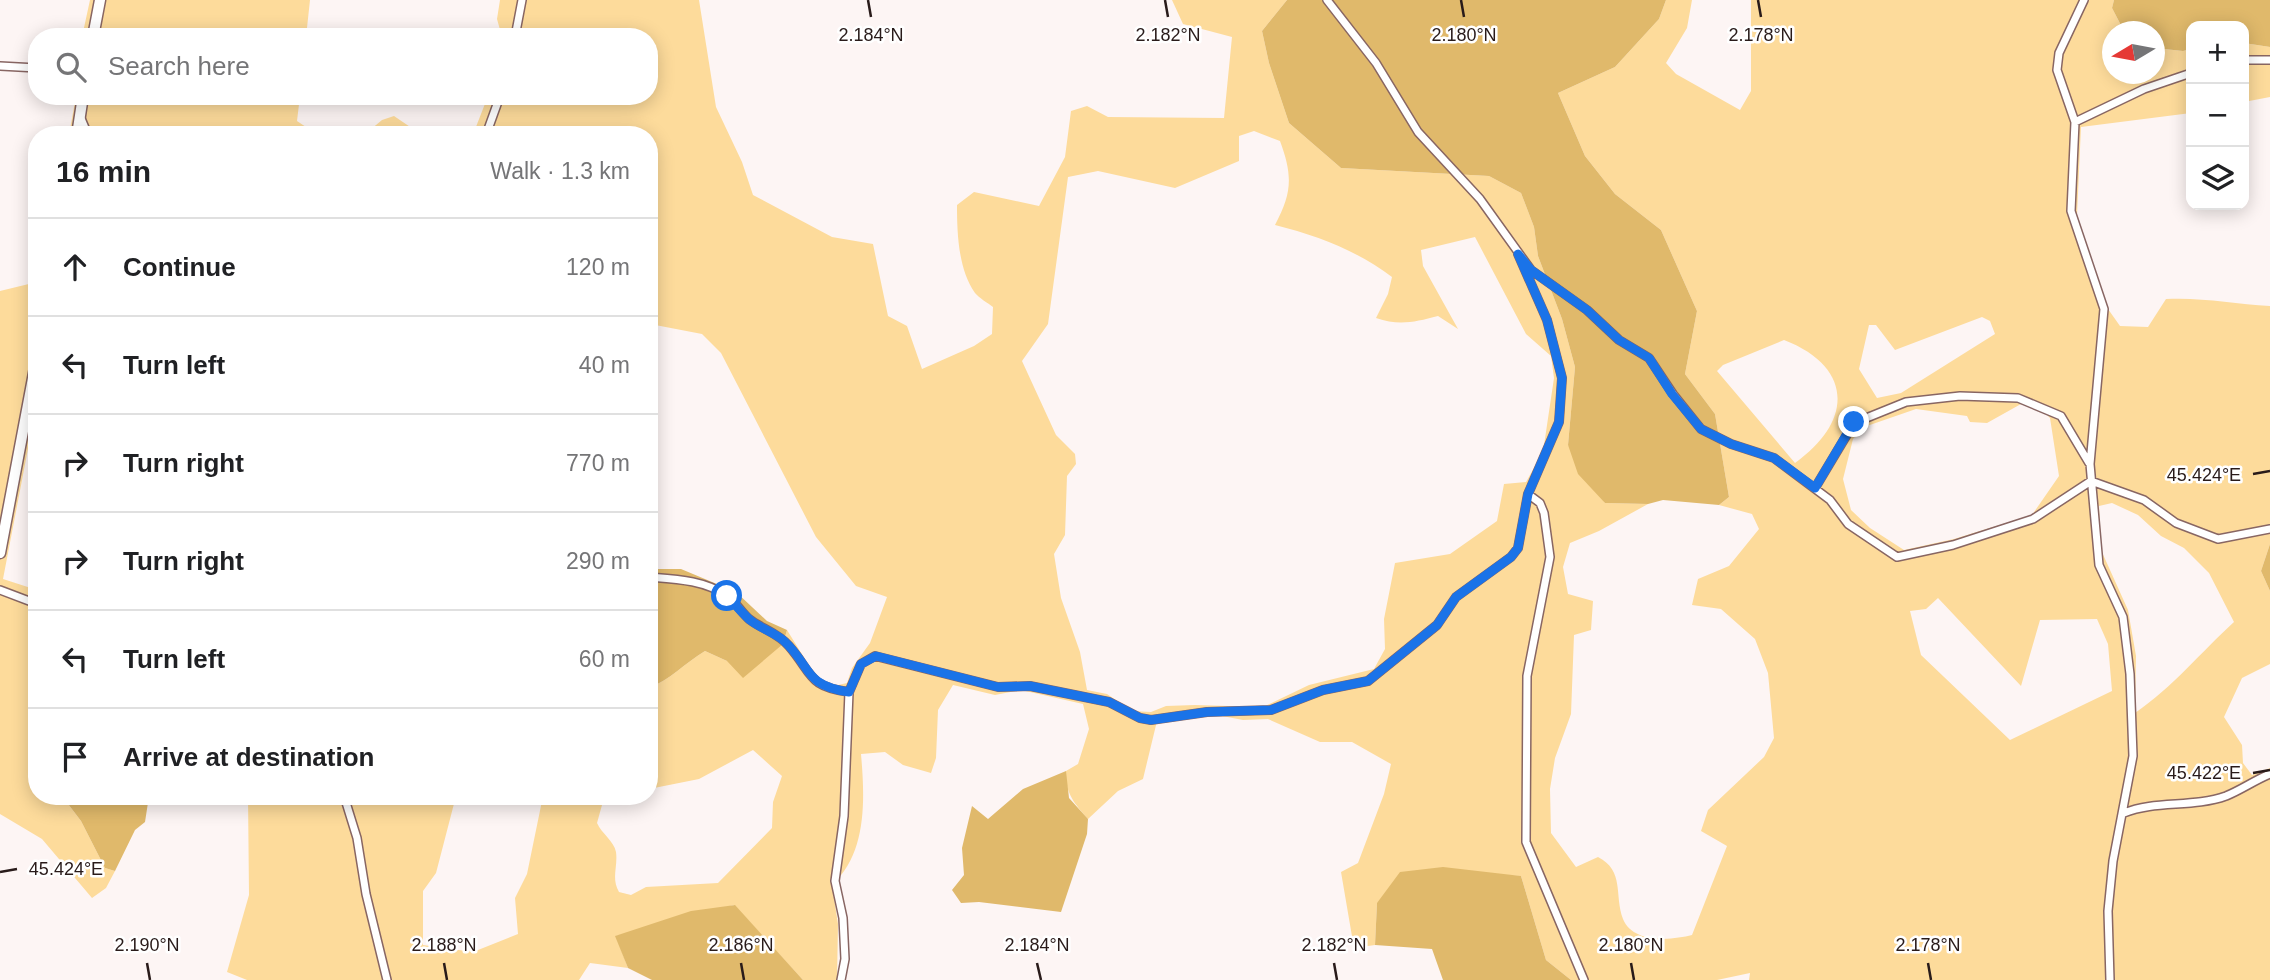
<!DOCTYPE html>
<meta charset="utf-8">
<style>
:root{--surface:#fff;--page:#f2f2f2;--text:#202124;--muted:#757577;--line:#e0e0e0}
body{margin:0;font-family:Arial,sans-serif;background:var(--page);color:var(--text)}
.controls{position:absolute;right:21px;top:21px;display:grid;overflow:hidden;border-radius:14px;box-shadow:0 4px 18px #0003}
.controls button{width:63px;height:63px;display:grid;place-items:center;padding:0;border:0;border-bottom:2px solid var(--line);background:var(--surface);color:var(--text);font:35px sans-serif}
.compass{position:absolute;left:2102px;top:21px;width:63px;height:63px;border-radius:50%;background:var(--surface);box-shadow:0 4px 18px #0003;rotate:260deg}
.stop{position:absolute;width:21px;height:21px;margin:-16px;border:5px solid #1a73e8;border-radius:50%;background:#fff}
.stop.end{background:#1a73e8;border-color:#fff;box-shadow:0 2px 7px #0008}
.list{margin:0;padding:0;list-style:none}
h2{display:flex;justify-content:space-between;align-items:center;height:91px;margin:0;padding:0 28px;font-size:30px}
h2 small{font-size:23px;font-weight:400;color:var(--muted)}
.list li{display:grid;grid-template-columns:46px 1fr auto;gap:21px;align-items:center;box-sizing:border-box;height:98px;padding:0 28px;border-top:2px solid var(--line)}
.list b{display:block;font-size:26px;white-space:nowrap}
.list em{font-size:23px;font-style:normal;color:var(--muted)}
.icon{flex:none;width:38px;height:38px;fill:none;stroke:currentColor;stroke-width:2;stroke-linecap:round;stroke-linejoin:round}
.map{position:relative;flex:none;width:2270px;height:980px;overflow:hidden}
.search{position:absolute;background:var(--surface);box-shadow:0 4px 18px #0003;left:28px;top:28px;width:630px;height:77px;display:flex;align-items:center;gap:18px;box-sizing:border-box;padding:0 24px;border-radius:28px;color:var(--muted);font-size:26px}
.panel{position:absolute;background:var(--surface);box-shadow:0 4px 18px #0003;left:28px;top:126px;width:630px;height:679px;border-radius:28px}
.map>svg:first-child{display:block}
.green{fill:#fddb9b;fill-rule:evenodd}
.forest{fill:#e0b96b}
.lines{fill:none;stroke-linecap:round;stroke-linejoin:round}
.minor-casing{stroke:#886663;stroke-width:10}
.tertiary-casing{stroke:#886663;stroke-width:13}
.minor{stroke:#fff;stroke-width:7}
.tertiary{stroke:#fff;stroke-width:10}
.route{stroke:#1a73e8;stroke-width:9}
.ticks{fill:none;stroke:#291b1a;stroke-width:2.5}
.ticks-label{font-size:18px;text-anchor:middle;fill:#291b1a;stroke:#fff;stroke-width:5;stroke-linejoin:round;paint-order:stroke}
</style>
<div class="map">
<svg width="2270" height="980" viewBox="0 0 2270 980">
<rect width="100%" height="100%" fill="#fdf5f4"/>
<path class="green" d="M90,0H310L306,37H82Z
M500,0H699L716,107L742,162L753,195L832,237L873,244L888,316L907,326L922,369L974,346L992,334L993,307C988,303 979,298 975,293C958,269 957,232 957,205L974,192L1039,206L1065,157L1071,111L1087,106L1108,117L1224,118L1232,37L1183,24L1172,0H1287L1262,31L1269,63L1289,123L1341,168L1489,176L1521,193L1534,227L1538,256L1562,319L1575,367L1568,445L1605,503L1648,504L1599,531L1570,543L1563,567L1568,594L1593,601L1591,630L1574,635L1571,714L1555,758L1550,789L1551,833L1576,867L1598,857C1625,871 1614,895 1623,919C1633,944 1672,940 1692,935L1727,846L1701,831L1708,810L1764,757L1774,738L1768,673L1755,639L1721,609L1692,605L1698,579L1729,566L1759,529L1752,514L1719,505L1729,497L1715,414L1685,374L1697,311L1661,230L1615,194L1585,156L1558,93L1615,67L1659,19L1666,0H1692L1687,28L1666,63L1676,74L1740,110L1751,91V0H2114L2112,8L2124,31L2112,32V74H2154L2155,48L2183,51L2191,49V113L2081,127L2077,215L2108,309L2120,326L2148,327L2166,299C2201,297 2235,304 2270,306V544L2261,571L2270,591V664L2242,678L2224,717L2242,745L2243,763L2252,775L2270,768V980H1749L1750,973L1717,980H1571L1546,960L1521,876L1494,875L1377,903L1375,945L1354,948L1341,872L1358,863L1384,794L1391,764L1352,742H1320L1268,719L1243,720L1212,714L1157,721L1143,779L1118,791L1088,819C1074,803 1065,793 1066,771L1078,764L1089,729L1083,704L1021,690L995,695L953,685L938,710L936,758L931,773L903,765L885,752L861,754C865,800 867,853 832,885L838,924L837,980H803L734,905L616,936L628,968L590,963L579,980H247L227,972L249,895L248,796H456L436,873L423,891V945L473,952L518,934L515,898L527,874L543,796H619L602,805L597,823C602,834 614,841 616,852C618,867 611,878 619,892L631,895L646,887L718,883L772,828L773,802L782,776L753,750L699,779L649,789V688C670,680 685,663 705,651L727,661L783,644L787,630L816,677L834,686L847,683L852,668L870,643L887,597L856,586L816,537L721,353L702,334L650,324L649,135H470L474,132L488,96H649V37H502L497,19ZM1254,131L1280,141C1293,176 1292,193 1275,225C1318,236 1356,250 1392,277L1388,294L1376,318C1399,326 1415,322 1438,316L1458,329L1423,266L1421,250L1475,237L1526,334L1551,356L1554,378L1543,452L1526,482L1504,484L1497,521L1450,554L1395,563L1384,619L1385,649L1374,669L1309,685L1263,707L1195,705L1166,706L1151,712L1132,711L1107,694L1087,690L1080,652L1061,598L1054,554L1065,535L1067,476L1076,464L1075,454L1056,435L1022,361L1048,324L1068,177L1098,171L1175,188L1239,161V136ZM1982,317L1990,321L1995,334L1901,393L1877,398L1859,369L1869,325H1876L1895,350ZM1784,340C1854,367 1853,422 1795,463L1717,371L1723,365ZM2021,404L2044,412L2050,418L2059,476L2032,515L1954,539L1904,550L1870,528L1851,510L1843,479L1853,439L1864,427L1916,409L1967,416L1970,422L1987,423ZM2112,503L2138,515L2161,536L2184,548L2209,573L2234,622C2201,652 2173,687 2135,713L2136,656L2128,610L2101,550L2099,506ZM1938,598L2021,686L2040,620L2097,619L2108,644L2112,691L2010,740L1921,655L1910,611L1926,609Z
M2244,43L2270,47V97L2244,102Z
M76,96H300L297,121L318,135H69Z
M394,116L422,135H364L382,120Z
M37,282V402L3,579L37,590V796H62L81,821L105,868L115,871L106,888L92,898L42,839L0,814V291Z"/>
<path class="forest" d="M1287,0H1666L1659,19L1615,67L1558,93L1585,156L1615,194L1661,230L1697,311L1685,374L1715,414L1729,497L1719,505L1663,500L1648,504L1605,503L1578,474L1568,445L1575,367L1562,319L1538,256L1534,227L1521,193L1489,176L1341,168L1289,123L1269,63L1262,31Z
M2114,0H2270V47L2244,43V26H2191V49L2183,51L2155,48L2154,32L2124,31L2112,8Z
M2270,544V591L2261,571Z
M649,569H681L736,592L767,621L787,630L783,644L743,678L727,661L705,651C685,663 670,680 649,688Z
M1066,771L1069,798L1088,819L1087,834L1061,912L979,902L961,903L952,890L964,875L962,848L972,806L988,819L1023,789Z
M62,796H149L145,822L135,830L115,871L105,868L81,821Z
M1443,867L1521,876L1546,960L1571,980H1443L1432,949L1375,945L1377,903L1400,872Z
M735,905L803,980H652L628,968L615,936L691,911Z"/>
<g class="lines">
<g class="minor-casing">
<path id="minor" d="M1327,0L1376,63L1418,132L1480,199L1531,270L1587,310L1619,340L1649,358L1673,394L1701,429L1731,444L1774,458L1830,500L1848,524L1897,557L1953,545L2033,519L2091,481L2144,500L2176,523L2218,539L2270,529
M2084,0L2059,53L2057,70L2075,122L2071,211L2104,309L2090,464L2099,565L2123,617L2130,674L2133,756L2113,861L2108,911L2110,980
M515,37L522,0
M2244,60H2270
M0,66L37,68
M80,116L88,135
M2075,122L2144,89L2191,73
M486,135L500,96
M1815,488L1854,423L1906,402L1960,396L2018,398L2061,416L2089,463
M1528,494L1540,503L1544,513L1550,557L1527,676L1526,842L1584,980
M649,577C675,579 705,580 727,596C736,602 741,612 749,619C762,629 778,633 789,646C813,674 808,687 849,692L861,664L875,656L998,687L1030,686L1109,702L1140,718L1151,720L1207,712L1271,710L1323,690L1368,681L1437,625L1456,597L1511,557L1518,548L1528,494L1559,422L1562,378L1547,320L1518,254
M0,590L37,604
M344,796L357,838L366,894L387,980
M2124,813C2155,800 2193,808 2226,796C2241,790 2255,780 2270,774
M841,980L845,959L843,918L835,881L844,816L849,692"/>
</g>
<g class="tertiary-casing">
<path id="tertiary" d="M93,37L100,0
M77,135L83,96
M0,553L37,357"/>
</g>
<use href="#minor" class="minor"/>
<use href="#tertiary" class="tertiary"/>
</g>
<g class="lines">
<path class="route" d="M727,596C734,603 742,613 750,620C760,628 773,632 783,640C812,666 802,685 849,692L861,664L876,656L998,687L1030,686L1109,702L1140,718L1151,720L1207,712L1271,710L1323,690L1368,681L1437,625L1456,597L1511,557L1518,548L1528,494L1559,422L1562,378L1547,320L1518,254L1531,270L1587,310L1619,340L1649,358L1672,394L1701,429L1731,444L1774,458L1815,488L1854,422"/>
</g>
<path class="ticks" d="M868,0L871,17M1165,0L1168,17M1461,0L1464,17M1758,0L1761,17M2253,474L2270,471M2253,773L2270,770M0,872L17,869M147,963L150,980M444,963L447,980M741,963L744,980M1037,963L1041,980M1334,963L1337,980M1631,963L1634,980M1928,963L1931,980"/>
<g class="ticks-label">
<text x="871" y="41">2.184°N</text>
<text x="1168" y="41">2.182°N</text>
<text x="1464" y="41">2.180°N</text>
<text x="1761" y="41">2.178°N</text>
<text x="2204" y="481">45.424°E</text>
<text x="2204" y="779">45.422°E</text>
<text x="66" y="875">45.424°E</text>
<text x="147" y="951">2.190°N</text>
<text x="444" y="951">2.188°N</text>
<text x="741" y="951">2.186°N</text>
<text x="1037" y="951">2.184°N</text>
<text x="1334" y="951">2.182°N</text>
<text x="1631" y="951">2.180°N</text>
<text x="1928" y="951">2.178°N</text>
</g>
</svg>
<div class="controls">
<button>+</button>
<button>−</button>
<button><svg class="icon" aria-label="layers" viewBox="0 0 24 24"><path d="M12 4l9 5-9 5-9-5zM3 14l9 5 9-5"/></svg></button>
</div>
<svg class="compass" viewBox="-18 -18 36 36"><path d="M0-13l5 13h-10z" fill="#e53935"/><path d="M0 13l5-13h-10z" fill="#757577"/></svg>
<div class="stop" style="left:727px;top:596px"></div>
<div class="stop end" style="left:1854px;top:422px"></div>
<div class="search"><svg class="icon" aria-label="search" viewBox="0 0 24 24"><circle cx="10" cy="10" r="6"/><path d="M15 15l6 6"/></svg>Search here</div>
<section class="panel">
<h2>16 min<small>Walk · 1.3 km</small></h2>
<ul class="list">
<li><svg class="icon" aria-label="ahead" viewBox="0 0 24 24"><path d="M12 20V5M6 11l6-6 6 6"/></svg><div><b>Continue</b></div><em>120 m</em></li>
<li><svg class="icon" aria-label="left" viewBox="0 0 24 24"><path d="M17 20v-9H6M10 6l-5 5 5 5"/></svg><div><b>Turn left</b></div><em>40 m</em></li>
<li><svg class="icon" aria-label="right" viewBox="0 0 24 24"><path d="M7 20v-9h11M14 6l5 5-5 5"/></svg><div><b>Turn right</b></div><em>770 m</em></li>
<li><svg class="icon" aria-label="right" viewBox="0 0 24 24"><path d="M7 20v-9h11M14 6l5 5-5 5"/></svg><div><b>Turn right</b></div><em>290 m</em></li>
<li><svg class="icon" aria-label="left" viewBox="0 0 24 24"><path d="M17 20v-9H6M10 6l-5 5 5 5"/></svg><div><b>Turn left</b></div><em>60 m</em></li>
<li><svg class="icon" aria-label="arrive" viewBox="0 0 24 24"><path d="M6 21V4h12l-3 4 3 4H6"/></svg><div><b>Arrive at destination</b></div></li>
</ul>
</section>
</div>
